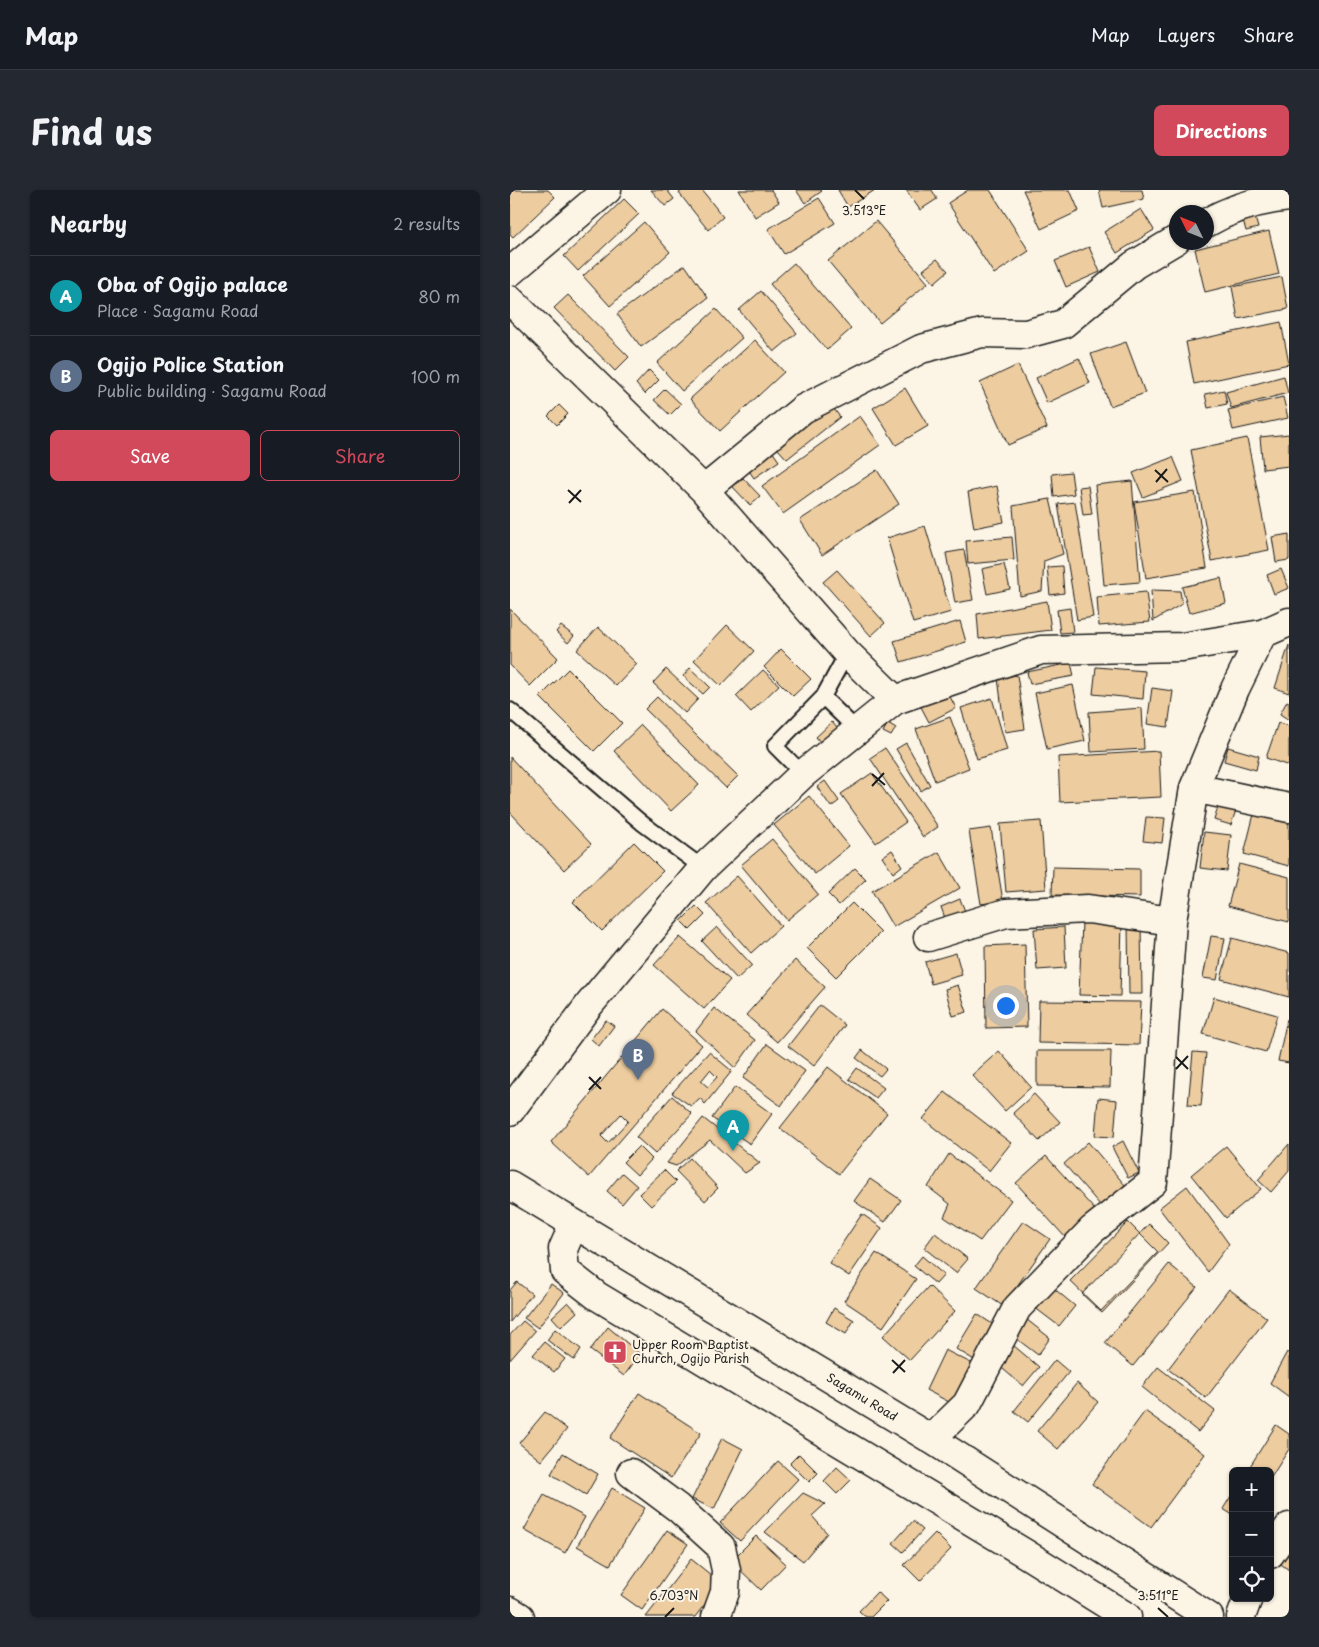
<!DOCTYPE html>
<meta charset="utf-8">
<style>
:root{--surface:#171b24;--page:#242831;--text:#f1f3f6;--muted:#9ea1a6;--line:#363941;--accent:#d1495b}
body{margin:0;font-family:"Playpen Sans",sans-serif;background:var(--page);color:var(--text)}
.controls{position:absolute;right:15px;bottom:15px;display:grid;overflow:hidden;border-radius:8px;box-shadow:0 1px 4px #0004}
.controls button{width:45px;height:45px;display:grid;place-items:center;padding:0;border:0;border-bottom:1px solid var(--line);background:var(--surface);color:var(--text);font:25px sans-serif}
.compass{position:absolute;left:659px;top:15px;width:45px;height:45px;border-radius:50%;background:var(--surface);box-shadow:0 1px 4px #0004;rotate:313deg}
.you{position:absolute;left:495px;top:815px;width:18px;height:18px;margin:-12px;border:4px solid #fff;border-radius:50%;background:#1a73e8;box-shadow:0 0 0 8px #1a73e833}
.badge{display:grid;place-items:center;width:32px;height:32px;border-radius:50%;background:var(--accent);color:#fff;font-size:16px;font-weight:700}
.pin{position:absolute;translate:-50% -41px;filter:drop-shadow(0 1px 2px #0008)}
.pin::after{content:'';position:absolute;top:26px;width:18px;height:15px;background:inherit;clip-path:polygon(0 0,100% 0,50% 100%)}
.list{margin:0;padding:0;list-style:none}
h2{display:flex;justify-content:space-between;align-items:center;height:65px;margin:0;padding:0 20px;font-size:21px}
h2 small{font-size:16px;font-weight:400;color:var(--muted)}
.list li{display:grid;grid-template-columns:32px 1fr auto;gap:15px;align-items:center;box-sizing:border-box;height:80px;padding:0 20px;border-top:1px solid var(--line)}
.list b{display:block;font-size:19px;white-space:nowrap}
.list p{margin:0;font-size:16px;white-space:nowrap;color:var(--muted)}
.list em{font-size:16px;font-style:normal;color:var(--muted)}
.actions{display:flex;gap:10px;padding:15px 20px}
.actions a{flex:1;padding:11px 0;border:1px solid var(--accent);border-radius:8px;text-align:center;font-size:18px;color:var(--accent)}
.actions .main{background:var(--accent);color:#fff}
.icon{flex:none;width:28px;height:28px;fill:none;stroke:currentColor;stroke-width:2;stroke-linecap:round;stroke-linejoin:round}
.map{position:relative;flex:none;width:779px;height:1427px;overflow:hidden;border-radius:8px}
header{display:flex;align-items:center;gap:30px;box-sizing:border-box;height:70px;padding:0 25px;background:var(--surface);border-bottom:1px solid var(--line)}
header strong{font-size:24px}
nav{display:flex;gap:28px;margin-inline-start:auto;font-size:18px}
.intro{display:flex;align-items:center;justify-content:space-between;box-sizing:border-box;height:120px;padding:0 30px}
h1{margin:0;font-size:35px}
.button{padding:12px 22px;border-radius:8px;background:var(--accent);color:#fff;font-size:18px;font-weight:700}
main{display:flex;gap:30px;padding:0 30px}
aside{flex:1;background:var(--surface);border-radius:8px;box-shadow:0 1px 4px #0004}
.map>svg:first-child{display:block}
.building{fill:#edcc9f;stroke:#1c1c1c;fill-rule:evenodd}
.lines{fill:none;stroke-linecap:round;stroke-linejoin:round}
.lane-casing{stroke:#1c1c1c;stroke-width:18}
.street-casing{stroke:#1c1c1c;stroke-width:31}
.highway-casing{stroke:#1c1c1c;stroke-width:31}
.lane{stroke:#fcf5e5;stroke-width:14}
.street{stroke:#fcf5e5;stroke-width:28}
.highway{stroke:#fcf5e5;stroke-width:28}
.ticks{fill:none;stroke:#1c1c1c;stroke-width:2}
.labels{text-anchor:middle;stroke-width:4;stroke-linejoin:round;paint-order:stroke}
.poi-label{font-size:12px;fill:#1c1c1c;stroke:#fcf5e5;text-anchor:start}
.street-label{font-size:12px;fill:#1c1c1c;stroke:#fcf5e5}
.ticks-label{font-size:12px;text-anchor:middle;fill:#1c1c1c;stroke:#fcf5e5;stroke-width:4;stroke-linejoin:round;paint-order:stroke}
</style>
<header>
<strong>Map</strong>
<nav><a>Map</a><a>Layers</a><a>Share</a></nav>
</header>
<div class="intro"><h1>Find us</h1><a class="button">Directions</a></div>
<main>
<aside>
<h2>Nearby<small>2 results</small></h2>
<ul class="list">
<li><span class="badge" style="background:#0f9aa8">A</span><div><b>Oba of Ogijo palace</b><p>Place · Sagamu Road</p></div><em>80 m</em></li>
<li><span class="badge" style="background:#5c6f8a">B</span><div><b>Ogijo Police Station</b><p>Public building · Sagamu Road</p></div><em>100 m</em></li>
</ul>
<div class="actions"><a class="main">Save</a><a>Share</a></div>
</aside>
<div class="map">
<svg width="779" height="1427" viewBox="0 0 779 1427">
<rect width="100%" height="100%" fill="#fcf5e5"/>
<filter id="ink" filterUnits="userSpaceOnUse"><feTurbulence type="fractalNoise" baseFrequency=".02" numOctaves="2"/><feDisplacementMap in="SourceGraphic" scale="10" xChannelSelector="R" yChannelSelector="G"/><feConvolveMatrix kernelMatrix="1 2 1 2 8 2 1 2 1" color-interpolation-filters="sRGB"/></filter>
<g filter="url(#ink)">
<path class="building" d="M0,0H38L45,7L3,47L0,44Z
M141,0H157L164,9L155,16Z
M173,0H192L213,27L198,40L169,3Z
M229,0H261L269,12L245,27Z
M286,0H311L312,1L295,13Z
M328,0H365L338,17Z
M396,0H422L427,9L410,20Z
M458,0H480L519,61L484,84L438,13Z
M513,0H560L569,21L531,39Z
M589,0H632L634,9L593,18Z
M309,8L325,33L274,64L258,39Z
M114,9L129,24L68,81L54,66Z
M631,19L644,40L607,63L594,42Z
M745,27L748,38L736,41L733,30Z
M366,31L418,93L370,133L318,71Z
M134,32L160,62L100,116L73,86Z
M759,41L769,84L695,102L685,59Z
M579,57L590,82L556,97L545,71Z
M427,69L438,81L424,93L413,80Z
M284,73L341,139L317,160L260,94Z
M175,75L198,108L131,157L107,124Z
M772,87L778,119L728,129L722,97Z
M251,101L287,143L264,162L229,120Z
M58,105L119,167L105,181L44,118Z
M206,119L232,148L172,201L147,173Z
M771,132L779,174L684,194L676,152Z
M245,150L274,182L210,241L180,209Z
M616,152L635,203L600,216L581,164Z
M569,168L580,193L537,213L526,188Z
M508,175L537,238L498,255L470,193Z
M139,180L149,190L135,204L126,194Z
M774,186L778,203L721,218L716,202Z
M395,198L418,236L386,255L363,218Z
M155,199L171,214L160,225L144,210Z
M714,200L717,214L698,218L695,204Z
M773,207L778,228L723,240L718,220Z
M49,215L58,224L47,235L38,226Z
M321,215L330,227L277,269L267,258Z
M350,226L370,255L273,324L252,296Z
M779,244V276L753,279L750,247Z
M737,248L759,360L702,371L681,260Z
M262,261L269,271L244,288L237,278Z
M663,267L673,291L633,307L623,283Z
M367,280L389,314L312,365L290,330Z
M561,282L564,304L544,307L542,284Z
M233,288L250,306L240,315L223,297Z
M622,291L630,392L594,395L585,295Z
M487,296L494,332L464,338L458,302Z
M578,296L582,324L573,325L569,297Z
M685,302L697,378L636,388L624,312Z
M540,309L553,364L534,371L532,401L510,406L503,316Z
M565,312L583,427L567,430L548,314Z
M415,336L441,422L403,433L377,348Z
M779,344V370L766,372L762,347Z
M502,347L504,370L458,374L456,351Z
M454,360L463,410L445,413L436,363Z
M494,374L500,399L477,404L472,379Z
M552,376L554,403L540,405L537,377Z
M771,379L779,398L764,404L757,385Z
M327,380L375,433L361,446L313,392Z
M711,388L716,413L679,423L672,397Z
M641,400L670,401L672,414L643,431Z
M636,402L640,432L589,436L587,407Z
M537,411L541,440L469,449L467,424Z
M560,418L563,442L550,443L547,420Z
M0,419L48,468L20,496L0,475Z
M450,431L456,452L391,472L384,451Z
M217,435L244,461L211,496L184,470Z
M51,436L64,446L58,453L46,442Z
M88,437L127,474L106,496L67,460Z
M779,455V503L765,498Z
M271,459L301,489L283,506L254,477Z
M561,473L564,486L520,494L517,482Z
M586,477L635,481L633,509L583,504Z
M180,478L200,497L193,504L173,486Z
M58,479L112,533L84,561L30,507Z
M156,479L188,509L175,523L143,493Z
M253,480L269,495L241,522L226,506Z
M507,485L515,539L495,542L488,488Z
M563,495L575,551L537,559L525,503Z
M642,498L663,501L658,537L637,534Z
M437,501L446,518L419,532L410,515Z
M147,507L228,586L216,598L135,519Z
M482,508L497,560L467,569L451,518Z
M777,511L779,512V530L770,524Z
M632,518L634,559L581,562L579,522Z
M440,527L459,578L425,591L406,539Z
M322,532L327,538L311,553L306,547Z
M378,533L386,538L381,546L373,542Z
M768,533L779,536V576L756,568Z
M131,535L189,595L161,621L104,561Z
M396,553L420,595L411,601L386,559Z
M718,557L749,566L746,580L714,571Z
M375,558L428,637L413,647L360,568Z
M649,561L651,607L550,612L548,567Z
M0,567L81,654L54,680L0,622Z
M362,583L396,632L366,653L331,604Z
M315,591L329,611L321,617L307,597Z
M299,606L339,656L305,684L264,635Z
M710,611L727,617L721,635L704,630Z
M744,624L779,633V676L734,664Z
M636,627L655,628L652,653L633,651Z
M531,631L536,699L496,702L490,634Z
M481,638L493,711L471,714L459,641Z
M694,642L721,645L717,681L690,678Z
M262,649L308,704L277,730L231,675Z
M124,652L153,681L92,741L63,712Z
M382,660L392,676L383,683L372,667Z
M429,662L450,698L383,737L362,701Z
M729,674L779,687V732L718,716Z
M543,677L630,679V707L542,705Z
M345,678L356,689L329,715L318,704Z
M227,686L271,736L241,763L196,713Z
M450,709L455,721L435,728L431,717Z
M342,713L371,742L326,787L297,758Z
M186,716L195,725L180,740L171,731Z
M572,732L612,733L610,806L569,805Z
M618,734H631L632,804H619Z
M207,737L242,775L227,789L192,751Z
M554,737L556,778L527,780L524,739Z
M701,746L715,748L707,790L693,788Z
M170,747L220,790L194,819L144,775Z
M722,748L779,763V807L711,789Z
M515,754L517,837L476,838L475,756Z
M446,763L452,785L421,794L415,772Z
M285,770L315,797L267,852L236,825Z
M448,795L457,822L443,826L435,799Z
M704,807L767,825L756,862L693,844Z
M529,811L631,812L629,855L528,853Z
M310,815L335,835L304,876L278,856Z
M204,818L245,850L225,878L186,841Z
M152,819L192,855L79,987L41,952ZM111,924L118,931L98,953L91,946Z
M777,829L779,830V873L768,871Z
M96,830L104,836L89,856L81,849Z
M257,854L295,881L271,916L233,888Z
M352,860L376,879L370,886L346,868Z
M489,861L521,897L495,921L462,885Z
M527,861H601L600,897L527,896Z
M199,862L222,881L195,914L190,908L181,916L162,903ZM200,880L207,887L198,897L191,891Z
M683,862L696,863L691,916L678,915Z
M318,877L377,923L329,984L270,938Z
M347,878L374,898L366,908L339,889Z
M225,897L262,924L240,954L202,928Z
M435,902L501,953L479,981L413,929Z
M524,904L550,932L529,951L503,923Z
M162,906L182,924L145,964L126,947Z
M588,908L607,910L604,947L585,946Z
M193,928L250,973L235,983L200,950L166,976L157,973Z
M613,951L629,983L618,988L602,957Z
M578,952L615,995L591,1016L554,974Z
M779,954V981L761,1002L748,990Z
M129,956L142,969L127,985L113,972Z
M716,956L751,999L716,1028L681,985Z
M439,964L501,1010L470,1051L434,1027L440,1014L418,997Z
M536,966L585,1020L555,1047L506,993Z
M180,968L208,998L195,1011L166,981Z
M154,980L166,992L141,1016L129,1004Z
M112,983L127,996L112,1014L97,1001Z
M360,989L391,1010L375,1032L344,1011Z
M677,996L719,1054L698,1082L649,1018Z
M352,1024L372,1038L339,1086L319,1073Z
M513,1031L540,1049L493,1116L466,1098Z
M618,1032L648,1062L591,1121L560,1091Z
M639,1034L658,1053L592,1123L572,1104Z
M425,1043L458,1069L446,1083L414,1058Z
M366,1063L406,1089L373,1137L334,1111Z
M412,1066L434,1085L426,1094L404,1076Z
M659,1074L687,1097L623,1176L595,1153Z
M7,1092L22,1104L0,1132V1100Z
M41,1094L54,1103L28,1138L14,1128Z
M419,1096L445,1121L400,1170L373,1146Z
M541,1096L565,1116L549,1136L524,1117Z
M719,1099L757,1128L696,1208L658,1179Z
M58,1112L67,1122L51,1137L42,1127Z
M324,1118L344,1130L336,1144L316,1132Z
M467,1124L487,1137L466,1171L446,1159Z
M516,1129L540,1148L528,1165L503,1146Z
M13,1131L25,1141L0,1170V1145Z
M98,1137L130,1164L114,1186L80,1160Z
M45,1139L71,1159L64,1170L37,1150Z
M34,1152L55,1169L44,1182L23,1165Z
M503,1155L529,1177L513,1196L487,1174Z
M435,1160L463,1174L443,1214L416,1200Z
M777,1162L779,1164V1207L760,1193Z
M545,1170L559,1182L518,1232L504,1221Z
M648,1177L705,1221L688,1242L632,1197Z
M567,1193L588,1212L548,1259L527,1241Z
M129,1203L191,1243L161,1288L100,1248Z
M635,1221L695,1264L641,1337L582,1294Z
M35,1222L57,1239L31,1271L9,1253Z
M766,1235L779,1244V1259L760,1289V1281H737Z
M212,1248L233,1259L204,1319L182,1309Z
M53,1263L88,1284L76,1305L41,1284Z
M289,1264L308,1283L299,1292L280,1273Z
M268,1271L288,1289L230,1351L210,1333Z
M327,1277L341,1290L327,1304L314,1291Z
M102,1298L135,1318L100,1375L67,1356Z
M293,1303L315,1314L302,1326L317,1343L293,1371L255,1342Z
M723,1303V1325L713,1319Z
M34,1305L75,1327L55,1363L14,1340Z
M403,1331L413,1340L393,1362L383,1353Z
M157,1340L178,1354L132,1420L111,1405Z
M425,1343L441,1359L410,1391L394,1375Z
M246,1346L276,1374L251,1400L221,1371Z
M779,1349V1380L765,1370Z
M181,1369L211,1393L185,1427H136Z
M367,1402L377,1411L361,1427H356L349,1421Z"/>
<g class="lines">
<g class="lane-casing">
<path id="lane" d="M313,507L346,539
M0,520L132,633L193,678
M293,584L265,556L313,507L337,463"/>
</g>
<g class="street-casing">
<path id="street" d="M696,33C722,18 750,10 779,7
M0,82L97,0
M0,110L194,300L337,463L385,510
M194,300L293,219L411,159L472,143L516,144L553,134L624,75L666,50
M684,598L779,618
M418,747L496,723L578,719L662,731
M0,921L79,815L193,678L293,584L385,510L531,460L672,457L752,444L779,432
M64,1034L53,1059L55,1081L87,1106L516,1364L617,1427
M421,1249L457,1214L507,1118L582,1040L643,992L662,731L684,598L725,499L752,444
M121,1283L168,1318L211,1357L216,1380L215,1402L206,1427
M760,1364L779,1337
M0,1421L10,1427
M731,1427L738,1408"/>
</g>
<g class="highway-casing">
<g id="highway">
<path id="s1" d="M0,995L421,1249L699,1427"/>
</g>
</g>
<use href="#lane" class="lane"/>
<use href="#street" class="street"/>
<use href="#highway" class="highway"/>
</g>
</g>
<path class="ticks" d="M345,0L354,9M645,280L658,292M646,292L657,279M58,300L71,312M59,313L71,300M362,584L375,595M362,596L374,583M666,867L678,879M666,879L678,866M79,887L91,899M79,900L91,887M382,1170L395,1182M383,1183L395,1170M648,1418L658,1427M155,1427L164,1418"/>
<defs>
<g id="church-square" transform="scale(1.25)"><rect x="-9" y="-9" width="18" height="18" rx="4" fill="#d1495b" stroke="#fcf5e5"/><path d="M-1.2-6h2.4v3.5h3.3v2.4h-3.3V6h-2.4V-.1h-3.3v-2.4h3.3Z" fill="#fff"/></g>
</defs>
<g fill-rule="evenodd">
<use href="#church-square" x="105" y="1162"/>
</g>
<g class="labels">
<g class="poi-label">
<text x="122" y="1159">Upper Room Baptist<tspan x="122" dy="14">Church, Ogijo Parish</tspan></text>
</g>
<g class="street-label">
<text dy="4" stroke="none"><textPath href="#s1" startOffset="411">Sagamu Road</textPath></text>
</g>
</g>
<g class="ticks-label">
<text x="354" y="25">3.513°E</text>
<text x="164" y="1410">6.703°N</text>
<text x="648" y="1410">3.511°E</text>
</g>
</svg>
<div class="controls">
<button>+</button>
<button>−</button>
<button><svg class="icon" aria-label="locate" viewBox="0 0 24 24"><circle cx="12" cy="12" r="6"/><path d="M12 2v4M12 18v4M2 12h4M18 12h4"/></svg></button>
</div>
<svg class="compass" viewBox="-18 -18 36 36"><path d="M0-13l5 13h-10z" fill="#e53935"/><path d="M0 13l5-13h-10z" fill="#9ea1a6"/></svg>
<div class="you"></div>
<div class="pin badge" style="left:223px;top:961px;background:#0f9aa8">A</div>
<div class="pin badge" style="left:128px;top:890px;background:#5c6f8a">B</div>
</div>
</main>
